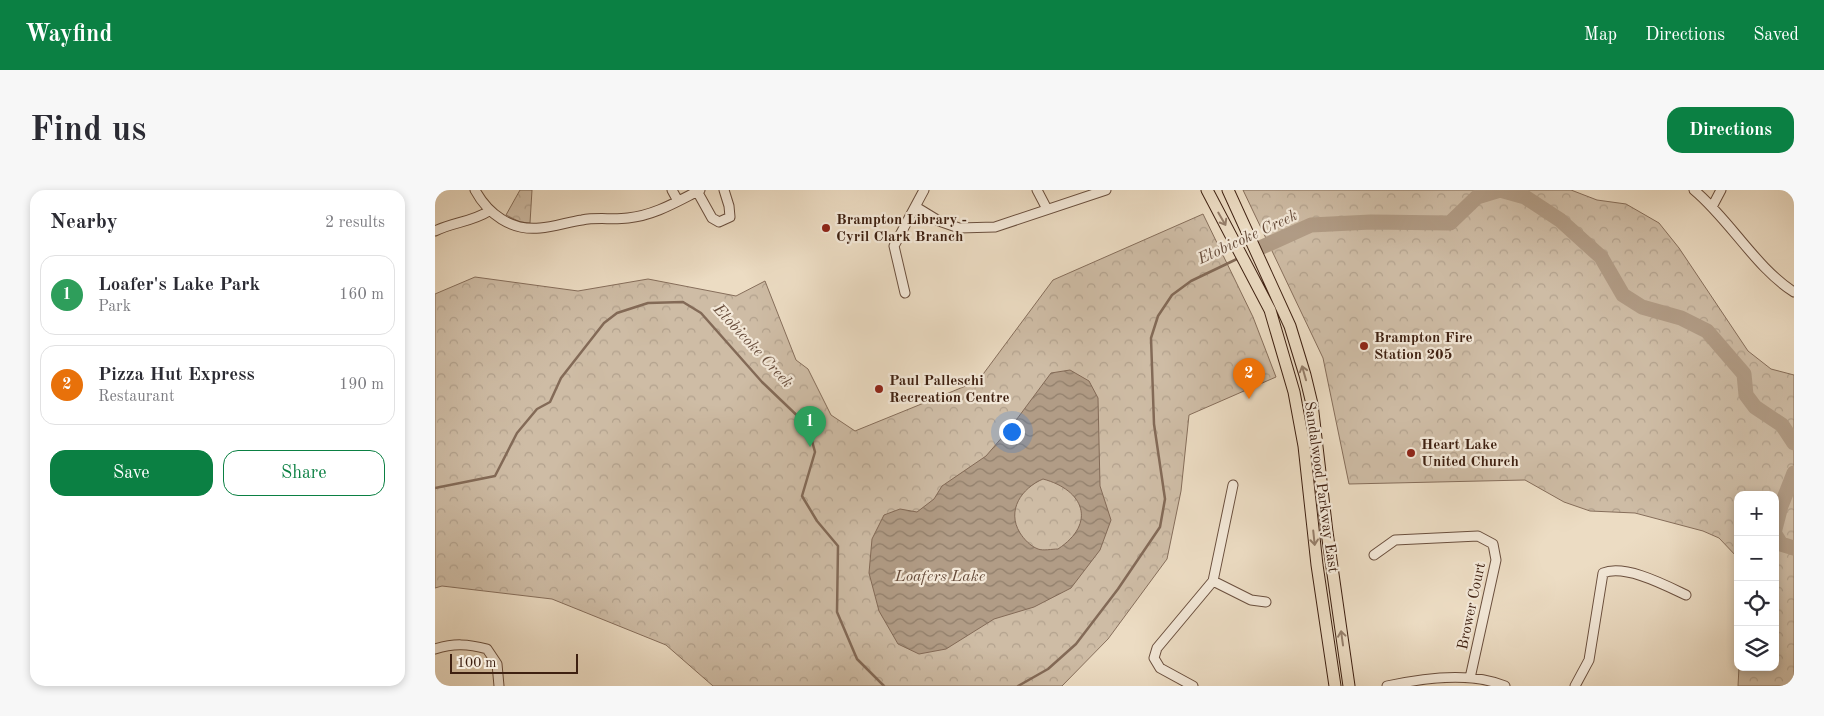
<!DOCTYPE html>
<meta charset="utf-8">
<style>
:root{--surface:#fff;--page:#f7f7f7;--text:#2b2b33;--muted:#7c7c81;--line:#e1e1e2;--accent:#0b8043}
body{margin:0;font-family:"Old Standard TT",serif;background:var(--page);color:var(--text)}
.controls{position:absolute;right:15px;bottom:15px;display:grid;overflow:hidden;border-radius:10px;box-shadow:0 2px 8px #0003}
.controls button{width:45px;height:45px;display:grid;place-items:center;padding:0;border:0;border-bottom:1px solid var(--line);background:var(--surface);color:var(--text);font:25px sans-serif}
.scale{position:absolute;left:15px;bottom:12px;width:128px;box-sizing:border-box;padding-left:5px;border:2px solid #3e2011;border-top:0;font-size:14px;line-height:18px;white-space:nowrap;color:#3e2011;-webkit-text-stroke:4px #f3e8d8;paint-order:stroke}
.you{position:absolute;left:576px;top:241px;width:18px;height:18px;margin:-12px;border:4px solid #fff;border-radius:50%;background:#1a73e8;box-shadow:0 0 0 8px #1a73e833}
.badge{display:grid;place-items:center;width:32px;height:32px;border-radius:50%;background:var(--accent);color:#fff;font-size:16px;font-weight:700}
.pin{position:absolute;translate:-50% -41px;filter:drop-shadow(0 1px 2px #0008)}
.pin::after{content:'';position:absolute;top:26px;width:18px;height:15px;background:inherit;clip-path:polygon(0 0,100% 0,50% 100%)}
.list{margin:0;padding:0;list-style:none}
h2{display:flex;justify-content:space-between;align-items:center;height:65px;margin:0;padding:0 20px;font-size:21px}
h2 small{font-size:16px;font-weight:400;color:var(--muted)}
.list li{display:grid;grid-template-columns:32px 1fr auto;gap:15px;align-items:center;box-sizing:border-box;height:80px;margin:0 10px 10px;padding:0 10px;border:1px solid var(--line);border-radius:15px}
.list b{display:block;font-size:19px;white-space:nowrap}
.list p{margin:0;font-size:16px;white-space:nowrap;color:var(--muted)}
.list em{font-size:16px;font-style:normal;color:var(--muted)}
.actions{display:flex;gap:10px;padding:15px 20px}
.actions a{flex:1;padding:11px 0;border:1px solid var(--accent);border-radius:15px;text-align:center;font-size:18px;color:var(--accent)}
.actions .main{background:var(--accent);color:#fff}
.icon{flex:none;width:28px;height:28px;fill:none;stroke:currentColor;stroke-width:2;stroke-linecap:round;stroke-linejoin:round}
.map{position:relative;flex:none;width:1359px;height:496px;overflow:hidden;border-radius:15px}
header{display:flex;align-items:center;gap:30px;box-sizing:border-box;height:70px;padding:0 25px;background:var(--accent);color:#fff}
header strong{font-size:24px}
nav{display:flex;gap:28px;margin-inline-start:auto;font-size:18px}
.intro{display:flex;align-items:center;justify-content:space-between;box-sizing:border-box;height:120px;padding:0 30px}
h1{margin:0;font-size:35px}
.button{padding:12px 22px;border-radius:15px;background:var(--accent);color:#fff;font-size:18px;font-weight:700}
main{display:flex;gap:30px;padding:0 30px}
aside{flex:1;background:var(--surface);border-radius:15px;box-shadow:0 2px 8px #0003}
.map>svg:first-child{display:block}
.forest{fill:url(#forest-crowns);stroke:#866e5b}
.water{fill:url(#water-waves);stroke:#836a57;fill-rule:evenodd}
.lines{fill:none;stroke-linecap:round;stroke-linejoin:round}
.stream{stroke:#836a57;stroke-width:2.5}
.river{stroke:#b19c86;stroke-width:15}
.minor-casing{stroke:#6a4f3e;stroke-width:11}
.major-casing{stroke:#3e2011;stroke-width:13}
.minor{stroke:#f3e8d8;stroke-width:9}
.major{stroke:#ecdcc3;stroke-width:11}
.oneway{stroke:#957e6a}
.poi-dot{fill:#8f2418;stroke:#f3e8d8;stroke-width:2}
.labels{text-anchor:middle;stroke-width:4.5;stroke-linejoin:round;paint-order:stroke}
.poi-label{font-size:15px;font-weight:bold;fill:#3e2011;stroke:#f3e8d8;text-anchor:start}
.street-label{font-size:15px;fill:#3e2011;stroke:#f3e8d8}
.water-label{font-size:16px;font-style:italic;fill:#664b3a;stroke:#f3e8d8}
</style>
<header>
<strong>Wayfind</strong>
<nav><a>Map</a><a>Directions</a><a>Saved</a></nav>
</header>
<div class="intro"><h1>Find us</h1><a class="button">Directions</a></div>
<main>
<aside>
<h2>Nearby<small>2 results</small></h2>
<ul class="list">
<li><span class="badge" style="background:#2e9e5b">1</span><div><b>Loafer's Lake Park</b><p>Park</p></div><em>160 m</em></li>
<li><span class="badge" style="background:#e8710a">2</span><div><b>Pizza Hut Express</b><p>Restaurant</p></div><em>190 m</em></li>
</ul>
<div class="actions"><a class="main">Save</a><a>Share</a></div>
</aside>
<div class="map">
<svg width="1359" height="496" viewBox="0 0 1359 496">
<defs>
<pattern id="forest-crowns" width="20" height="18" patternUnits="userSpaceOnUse" patternTransform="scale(1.25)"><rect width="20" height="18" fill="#cebca5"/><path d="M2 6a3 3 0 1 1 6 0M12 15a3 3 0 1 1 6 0" fill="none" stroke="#b2a18d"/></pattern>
<pattern id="water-waves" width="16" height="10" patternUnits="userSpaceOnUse" patternTransform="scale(1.25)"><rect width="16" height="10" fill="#b19c86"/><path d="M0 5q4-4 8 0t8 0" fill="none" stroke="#917f6c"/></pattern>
</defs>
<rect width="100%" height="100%" fill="#ecdcc3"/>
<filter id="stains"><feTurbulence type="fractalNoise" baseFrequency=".004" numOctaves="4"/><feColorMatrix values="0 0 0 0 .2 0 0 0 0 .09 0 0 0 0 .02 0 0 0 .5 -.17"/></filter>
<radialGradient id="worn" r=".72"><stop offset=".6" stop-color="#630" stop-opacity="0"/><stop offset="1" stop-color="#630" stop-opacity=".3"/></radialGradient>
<path class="forest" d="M85,0H97L95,33L85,32L71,25Z
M808,0H1136L1162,10L1191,14L1224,33L1244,58L1313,161L1336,179L1359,185V496H1303L1304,477H1340V305H1303V368L1284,348L1268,341L1200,323L1155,321L1129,312L1090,290L914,294L888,168Z
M768,24L818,127L841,187L754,225L746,301L732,369L673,449L627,496H278L231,455L117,409L7,396L0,398V104L40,87L143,101L213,89L301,106L330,91L361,170L373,179L396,225L420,241L543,191L618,90Z"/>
<path class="water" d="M635,180L654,191L663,208L665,296L676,330L665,360L636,398L599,417L559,429L511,459L484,464L463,454L444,421L434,383L437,349L449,325L465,319L482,322L499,309L507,296L551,266L576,237L616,183ZM608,289C649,300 662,333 623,359C617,359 608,361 603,359C595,356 589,349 585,343C571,320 587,298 608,289Z"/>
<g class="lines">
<path class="stream" d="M0,298L60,286L82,243L102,219L115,212L126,188L169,133L182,123L213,113L248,112L266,123L327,192L373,236L380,262L367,306L382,331L403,356L402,422L422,469L449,496
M583,496L613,479L641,454L683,399L725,337L730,309L719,234L716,148L723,126L737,105L756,91L804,68
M1359,496V495"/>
<path class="river" d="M827,57L876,35L936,32L1015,33L1042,7L1065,0L1090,7L1125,30L1166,67L1188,105L1207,117L1246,128L1272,141L1309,184L1311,205L1320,217L1347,235L1359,253
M1340,339L1346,316L1359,283
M1340,344L1346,354L1359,358"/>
<g class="minor-casing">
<path id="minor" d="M40,0C53,24 76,41 105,38C119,37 133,32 147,30C162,27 178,30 193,28C220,25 241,12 265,0
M237,0L243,11
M602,0L612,19
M1259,0C1295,30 1321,78 1359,102
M262,1L277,28L284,32L295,27L294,16L289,0
M481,17L504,31L524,38L560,37L671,0
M1277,17L1286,0
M0,41C18,32 37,32 54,21
M470,103L459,56L489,0
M939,365L960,350L1043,346L1058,354L1061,370L1035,488
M778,391L816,410L831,412
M0,459C19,453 33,454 52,459L62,474L64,496
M758,496L725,478L719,468L722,458L778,391L798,295
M952,496C988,488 1035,481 1070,496
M1140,496L1154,470L1168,383C1190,374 1230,395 1251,405"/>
</g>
<g class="major-casing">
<path id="major" d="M772,0L835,120L859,202L869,256L882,375L900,496
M793,0L855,136L870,185L877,214L892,342L914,496"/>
</g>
<use href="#minor" class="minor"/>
<use href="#major" class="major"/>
</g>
<defs><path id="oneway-shaft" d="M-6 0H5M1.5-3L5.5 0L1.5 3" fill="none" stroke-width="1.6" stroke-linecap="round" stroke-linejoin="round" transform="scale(1.25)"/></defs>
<g class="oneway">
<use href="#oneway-shaft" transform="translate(787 29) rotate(60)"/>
<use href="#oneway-shaft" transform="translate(869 183) rotate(-106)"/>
<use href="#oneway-shaft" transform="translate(879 348) rotate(84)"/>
<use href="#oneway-shaft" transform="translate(907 448) rotate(-98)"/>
</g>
<g class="poi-dot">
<circle cx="391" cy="38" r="5"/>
<circle cx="929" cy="156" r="5"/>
<circle cx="444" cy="199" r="5"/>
<circle cx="976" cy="263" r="5"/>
</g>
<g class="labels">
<g class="poi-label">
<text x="401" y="34">Brampton Library -<tspan x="401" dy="17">Cyril Clark Branch</tspan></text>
<text x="939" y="152">Brampton Fire<tspan x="939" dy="17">Station 205</tspan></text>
<text x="454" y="195">Paul Palleschi<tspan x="454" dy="17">Recreation Centre</tspan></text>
<text x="986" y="259">Heart Lake<tspan x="986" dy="17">United Church</tspan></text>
</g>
<g class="street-label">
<text transform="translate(887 297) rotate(82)" y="5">Sandalwood Parkway East</text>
<text transform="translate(1036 416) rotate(-78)" y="5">Brower Court</text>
</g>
<g class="water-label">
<text transform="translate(812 46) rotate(-25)" y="6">Etobicoke Creek</text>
<text transform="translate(319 155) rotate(47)" y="6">Etobicoke Creek</text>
<text x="505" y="391">Loafers Lake</text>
</g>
</g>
<rect width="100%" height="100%" filter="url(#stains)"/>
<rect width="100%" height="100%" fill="url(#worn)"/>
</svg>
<div class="controls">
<button>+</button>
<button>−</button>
<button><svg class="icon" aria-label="locate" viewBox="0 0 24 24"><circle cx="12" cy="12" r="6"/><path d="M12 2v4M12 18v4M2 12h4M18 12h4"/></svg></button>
<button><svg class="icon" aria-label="layers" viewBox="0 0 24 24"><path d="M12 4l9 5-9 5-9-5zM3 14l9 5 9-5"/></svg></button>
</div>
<div class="scale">100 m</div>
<div class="you"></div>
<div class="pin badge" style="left:375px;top:257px;background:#2e9e5b">1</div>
<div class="pin badge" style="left:814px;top:209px;background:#e8710a">2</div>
</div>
</main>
